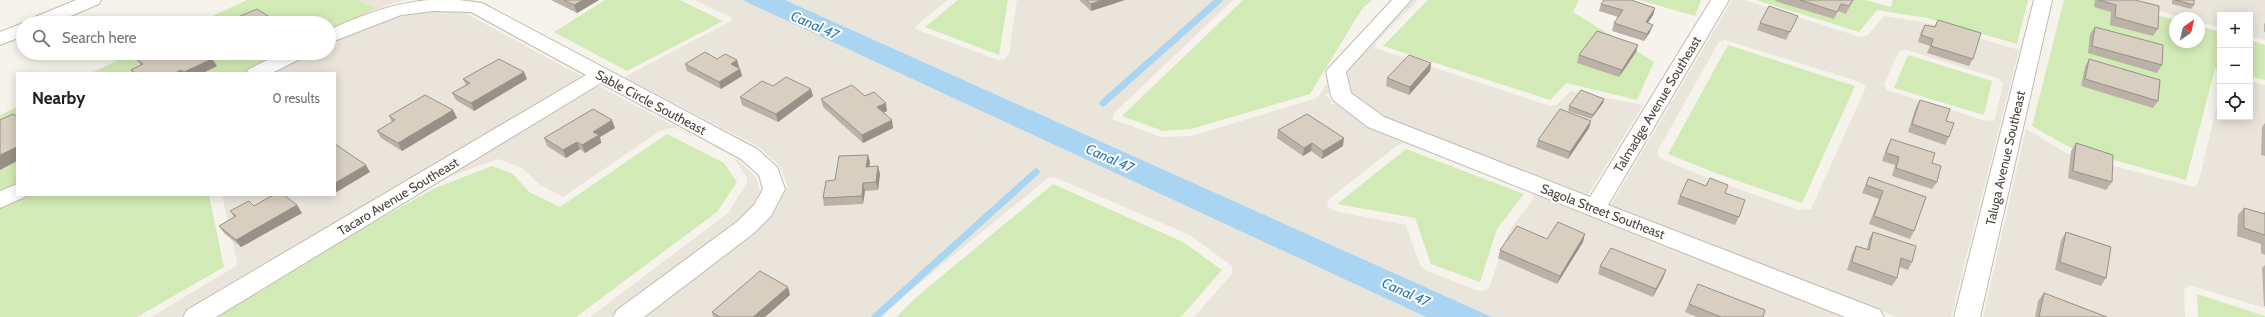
<!DOCTYPE html>
<meta charset="utf-8">
<style>
:root{--surface:#fff;--page:#f6f6f6;--text:#202124;--muted:#757577;--line:#e0e0e0}
body{margin:0;font-family:Cabin,sans-serif;background:var(--page);color:var(--text)}
.controls{position:absolute;right:12px;top:12px;display:grid;overflow:hidden;border-radius:0px;box-shadow:0 2px 10px #0003}
.controls button{width:36px;height:36px;display:grid;place-items:center;padding:0;border:0;border-bottom:1px solid var(--line);background:var(--surface);color:var(--text);font:20px sans-serif}
.compass{position:absolute;left:2169px;top:12px;width:36px;height:36px;border-radius:50%;background:var(--surface);box-shadow:0 2px 10px #0003;rotate:34deg}
.list{margin:0;padding:0;list-style:none}
h2{display:flex;justify-content:space-between;align-items:center;height:52px;margin:0;padding:0 16px;font-size:17px}
h2 small{font-size:13px;font-weight:400;color:var(--muted)}
.icon{flex:none;width:22px;height:22px;fill:none;stroke:currentColor;stroke-width:2;stroke-linecap:round;stroke-linejoin:round}
.map{position:relative;flex:none;width:2265px;height:317px;overflow:hidden}
.search{position:absolute;background:var(--surface);box-shadow:0 2px 10px #0003;left:16px;top:16px;width:320px;height:44px;display:flex;align-items:center;gap:10px;box-sizing:border-box;padding:0 14px;border-radius:22px;color:var(--muted);font-size:15px}
.panel{position:absolute;background:var(--surface);box-shadow:0 2px 10px #0003;left:16px;top:72px;width:320px;height:124px;border-radius:0px}
.map>svg:first-child{display:block}
.residential{fill:#eae5da;fill-rule:evenodd}
.green{fill:#d2eab5}
.water{fill:#a9d4f2}
.lines{fill:none;stroke-linecap:round;stroke-linejoin:round}
.stream{stroke:#a9d4f2;stroke-width:7}
.minor-casing{stroke:#c2bbae;stroke-width:2}
.minor{fill:#fff;fill-rule:evenodd}
.wall{fill:#bab2a6}
.shaded-wall{fill:#979187}
.building{fill:#d8cfc1;stroke:#979187}
.labels{text-anchor:middle;stroke-width:4;stroke-linejoin:round;paint-order:stroke}
.street-label{font-size:13px;fill:#4b4439;stroke:#fff}
.water-label{font-size:14px;font-style:italic;fill:#2e7ab2;stroke:#fff}
</style>
<div class="map">
<svg width="2265" height="317" viewBox="0 0 2265 317">
<rect width="100%" height="100%" fill="#f6f3ec"/>
<path class="residential" d="M359,0H404L371,11L374,9Z
M695,0H742L1426,317H1194L1232,274V266L1190,235L1054,177L1048,178L910,291L882,317H643L756,230L776,210L786,189L787,185L780,166L759,147L624,77L731,21L732,18Z
M785,0H948L918,24L915,29L998,60L1004,59L1009,54L1017,0H1233L1114,113L1112,119L1161,137L1191,136L1314,99L1319,96L1327,83L1329,93L1325,95L1330,99L1331,104H1336L1370,129L1404,143L1398,145L1329,199L1327,202L1328,207L1335,211L1406,225L1420,265L1427,271L1476,290L1483,291L1489,288L1508,233L1533,199L1534,193L1844,317H1492Z
M1413,0H1418L1376,42L1375,48L1550,106L1556,105L1571,91L1643,105L1588,195L1383,116L1352,93L1347,72Z
M1732,0H1744L1860,37L1868,35L1884,16L1927,23L2019,50L1951,317H1897L1611,205ZM1725,40L1857,81L1865,85V89L1811,209L1799,210L1715,181L1664,160L1658,155V150L1719,42ZM1904,49L2000,79L2003,84L1995,118L1992,121L1983,120L1887,90L1884,84L1899,52Z
M2119,0H2265V40L2250,36V15H2220V27L2199,22V18H2185Z
M445,7L465,13L583,77L180,317H151L236,266L237,262L222,195H335V73H269L309,53H329V43L373,21L400,11Z
M2250,81L2265,85V308L2189,285L2184,290L2185,317H1983L2026,129L2068,154L2194,187L2198,184L2220,94V117H2250Z
M597,85L738,160L756,177L760,191L752,208L737,223L610,317H590L728,213L747,183V177L733,157L676,128H670L660,131L563,197L540,185L522,168L498,159L440,180Z"/>
<path class="green" d="M247,0H359L375,9L329,31V23H197Z
M605,0H680L723,21L627,71L554,32Z
M958,0H1008L999,55L925,27Z
M1243,0H1372L1362,9L1310,94L1191,129L1163,131L1122,116Z
M1428,0H1579L1573,12L1654,62L1637,100L1566,83L1550,100L1383,46Z
M1639,0H1701L1695,16Z
M1756,0H1865L1891,7L1893,0H2028L2017,44L1927,18L1877,10L1859,32Z
M2064,0H2102L2175,20V42H2199V26L2220,32V69L2215,68L2186,180L2071,148L2032,126Z
M2250,40L2265,45V80L2250,76Z
M1728,45L1855,86L1802,203L1718,174L1668,154Z
M133,53H285L244,73H91Z
M1908,55L1992,81L1984,115L1894,88Z
M17,107V185L0,193V115Z
M667,134L724,163L737,182L717,212L576,317H209L259,286L435,188L492,166L513,174L529,192L560,207Z
M1406,149L1524,194L1497,229L1480,282L1431,264L1415,218L1337,204Z
M1053,184L1183,242L1222,270L1181,317H896L919,295Z
M24,195H209L224,267L137,317H0V207Z
M2197,294L2265,316V317H2198Z"/>
<path class="water" d="M742,0H785L1492,317H1426Z"/>
<g class="lines">
<path class="stream" d="M1103,103L1219,0
M875,317L1036,172"/>
<g class="minor-casing">
<path id="minor" d="M76,0H101L99,4L54,23H27L30,19Z
M429,0H459L482,3L757,149L777,167L785,189L771,216L754,233L644,317H613L617,310L738,221L754,205L763,189L759,175L741,159L601,83L216,317H183L187,310L586,75L471,12L434,11L401,15L329,43V30C361,15 394,3 429,0Z
M1392,0H1411L1346,72L1351,93L1384,117L1590,197L1711,0H1729L1608,205L1880,310L1884,317H1845L1368,127L1334,101L1331,96L1326,71Z
M2034,0H2052L1980,317H1954Z
M23,23V36L0,45V32Z
M281,53H307L304,57L272,73H246L249,69Z
M17,184V195H27L25,197L0,208V191Z"/>
</g>
<use href="#minor" class="minor"/>
</g>
<path class="wall" d="M551,0H599L577,13Z
M1079,0H1125L1091,11Z
M1776,0H1853L1846,14L1838,11L1834,19L1775,1Z
M2095,0H2135L2158,29L2153,36L2110,25L2111,12L2094,7Z
M2172,0H2194V5L2191,9L2172,4Z
M1601,4L1655,8L1653,15L1648,23L1650,32L1644,41L1612,31L1614,23L1618,17L1599,11Z
M1798,16L1786,40L1757,30L1760,23Z
M1938,20L1973,59L1969,66L1927,53L1930,46L1918,42L1921,32L1925,25L1934,27Z
M2265,23V32H2264V24Z
M2095,27L2162,65L2157,73L2088,53L2090,34Z
M1638,45L1636,52L1619,77L1577,63L1579,55Z
M212,59L217,66L203,73H133L131,70L141,65L137,60Z
M717,59L737,60L742,76L721,89L687,71L685,64Z
M2089,59L2158,101L2153,108L2081,86L2085,67Z
M1431,63L1430,71L1409,95L1386,86L1387,78Z
M463,79H527L474,111L456,100L452,93L466,85Z
M773,86L813,96L778,122L742,105L740,97Z
M865,96L887,111L883,113L893,128L863,143L823,107L821,99Z
M1604,99L1603,103L1591,119L1568,111L1569,106Z
M1920,100L1946,121L1949,137L1945,145L1908,132L1916,107Z
M453,110L457,118L402,151L381,138L377,131L392,122L389,116Z
M1591,121L1589,128L1568,159L1536,147L1538,140Z
M2265,123V156L2261,155L2262,127Z
M615,128L600,137L601,143L585,153L580,149L566,158L547,146L544,138Z
M1278,130L1343,146L1322,159L1311,151L1303,156L1277,138Z
M1891,139L1932,163L1937,182L1932,189L1892,176L1895,165L1882,161L1887,147Z
M2076,143L2112,182L2106,190L2068,178L2071,151Z
M868,155L870,162L869,167L880,174L878,190L865,191L863,204L824,206L823,198L835,180Z
M1869,177L1926,197L1914,231L1910,239L1869,224L1879,199L1862,193Z
M1706,186L1725,193L1739,217L1735,225L1677,204L1680,196Z
M254,206L302,213L241,247L224,233L219,226L234,217L230,211Z
M2244,208L2263,214L2265,211V255L2261,253V244L2237,236L2238,215Z
M1873,232L1912,262L1908,270L1899,267L1897,278L1892,286L1847,270L1852,254L1856,246L1867,249L1869,239Z
M2066,232L2106,278L2101,286L2055,270L2061,240Z
M1547,239L1583,242L1557,284L1498,258L1500,250Z
M2265,265V306H2264L2262,268Z
M1600,266L1666,270L1663,278L1653,297L1598,274Z
M1698,284L1763,317H1697L1685,312Z
M2044,293L2107,317H2035L2038,301Z
M790,295L765,317H713L712,312Z"/>
<path class="shaded-wall" d="M583,0H599L577,13L574,5Z
M1102,0H1125L1091,11V4Z
M1655,8L1653,15L1643,30L1646,22Z
M1653,25L1650,32L1644,41L1647,34Z
M1638,45L1636,52L1619,77L1622,70Z
M212,59L217,66L203,73H184V72Z
M737,60L739,68L731,64Z
M1431,63L1430,71L1409,95L1410,87Z
M740,69L742,76L721,89L719,82Z
M181,70L183,73H175Z
M524,72L527,79L474,111L471,103Z
M811,89L813,96L778,122L776,114Z
M1604,99L1603,103L1591,119L1593,115Z
M886,103L887,111L878,115L877,107Z
M453,110L457,118L402,151L398,143Z
M612,120L615,128L600,137L601,143L585,153L582,145L593,132Z
M892,120L893,128L863,143L862,135Z
M1591,121L1589,128L1568,159L1570,152Z
M1344,138L1343,146L1322,159L1323,151Z
M577,142L580,149L566,158L563,150Z
M1312,143L1311,151L1303,156L1304,148Z
M17,147V161L0,170V155Z
M868,155L870,162L868,175L866,167Z
M366,165L370,172L335,193V183Z
M878,166L880,174L878,190L876,182Z
M863,183L865,191L863,204L862,196Z
M297,205L302,213L241,247L236,240Z
M1585,234L1583,242L1557,284L1560,276Z
M1666,270L1663,278L1653,297L1656,289Z
M788,287L790,295L765,317H753Z"/>
<path class="building" d="M564,0H583L574,5Z
M1086,0H1102L1091,4Z
M1604,0H1631L1655,8L1646,22L1653,25L1647,34L1614,23L1623,10L1601,4Z
M1800,0H1853L1849,6L1841,4L1837,12Z
M2099,0H2135L2159,6L2158,29L2115,17L2116,5Z
M2175,0H2194V5Z
M1769,6L1798,16L1790,32L1760,23Z
M257,9L279,23H238L241,21L236,18Z
M1938,20L1981,33L1973,59L1931,46L1933,39L1921,35L1925,25L1935,27Z
M2095,27L2163,45L2162,65L2092,46Z
M1597,31L1638,45L1622,70L1579,55Z
M705,52L717,59L725,54L737,60L731,64L740,69L719,82L685,64Z
M152,53H204L212,59L184,72L181,70L175,73H135L131,70L143,64L137,60Z
M1409,55L1431,63L1410,87L1387,78Z
M499,59L524,72L471,103L452,93L470,83L463,79Z
M2089,59L2160,80L2158,101L2085,79Z
M786,77L811,89L776,114L740,97L762,81L773,86Z
M852,85L865,96L874,92L886,103L877,107L892,120L862,135L821,99Z
M1581,90L1604,99L1593,115L1569,106Z
M425,95L453,110L398,143L377,131L395,120L389,116Z
M1920,100L1950,109L1946,121L1954,123L1949,137L1912,124Z
M593,109L612,120L593,132L599,135L582,145L577,142L563,150L544,138Z
M1560,109L1591,121L1570,152L1538,140Z
M13,114L17,117V147L0,155V120Z
M1307,114L1344,138L1323,151L1312,143L1304,148L1278,130Z
M1891,139L1935,153L1932,163L1941,166L1937,182L1896,168L1899,157L1886,153Z
M2076,143L2113,155L2112,182L2073,171Z
M335,144L366,165L335,183Z
M868,155L866,167L878,166L876,182L863,183L862,196L823,198L826,181L835,180L839,156Z
M1869,177L1926,197L1914,231L1874,216L1883,191L1866,185Z
M1710,178L1728,185L1725,193L1745,200L1739,217L1680,196L1688,179L1706,186Z
M273,195H284L297,205L236,240L219,226L236,216L230,211L249,201L254,206Z
M2244,208L2265,214V235L2244,228Z
M1558,222L1585,234L1560,276L1500,250L1517,226L1547,239Z
M1873,232L1916,246L1912,262L1901,258L1897,278L1852,262L1856,246L1869,250Z
M2066,232L2111,247L2106,278L2060,262Z
M1611,248L1666,270L1656,289L1600,266Z
M760,271L788,287L753,317H720L712,312Z
M1698,284L1765,310L1763,317H1721L1689,304Z
M2044,293L2107,317H2039Z"/>
<g class="labels">
<g class="street-label">
<text transform="translate(651 102) rotate(28)" y="5">Sable Circle Southeast</text>
<text transform="translate(1657 104) rotate(-59)" y="5">Talmadge Avenue Southeast</text>
<text transform="translate(2005 158) rotate(-77)" y="5">Taluga Avenue Southeast</text>
<text transform="translate(398 196) rotate(-31)" y="5">Tacaro Avenue Southeast</text>
<text transform="translate(1603 211) rotate(21)" y="5">Sagola Street Southeast</text>
</g>
<g class="water-label">
<text transform="translate(815 25) rotate(24)" y="5">Canal 47</text>
<text transform="translate(1110 158) rotate(24)" y="5">Canal 47</text>
<text transform="translate(1406 292) rotate(24)" y="5">Canal 47</text>
</g>
</g>
</svg>
<div class="controls">
<button>+</button>
<button>−</button>
<button><svg class="icon" aria-label="locate" viewBox="0 0 24 24"><circle cx="12" cy="12" r="6"/><path d="M12 2v4M12 18v4M2 12h4M18 12h4"/></svg></button>
</div>
<svg class="compass" viewBox="-18 -18 36 36"><path d="M0-13l5 13h-10z" fill="#e53935"/><path d="M0 13l5-13h-10z" fill="#757577"/></svg>
<div class="search"><svg class="icon" aria-label="search" viewBox="0 0 24 24"><circle cx="10" cy="10" r="6"/><path d="M15 15l6 6"/></svg>Search here</div>
<section class="panel">
<h2>Nearby<small>0 results</small></h2>
<ul class="list">
</ul>
</section>
</div>
